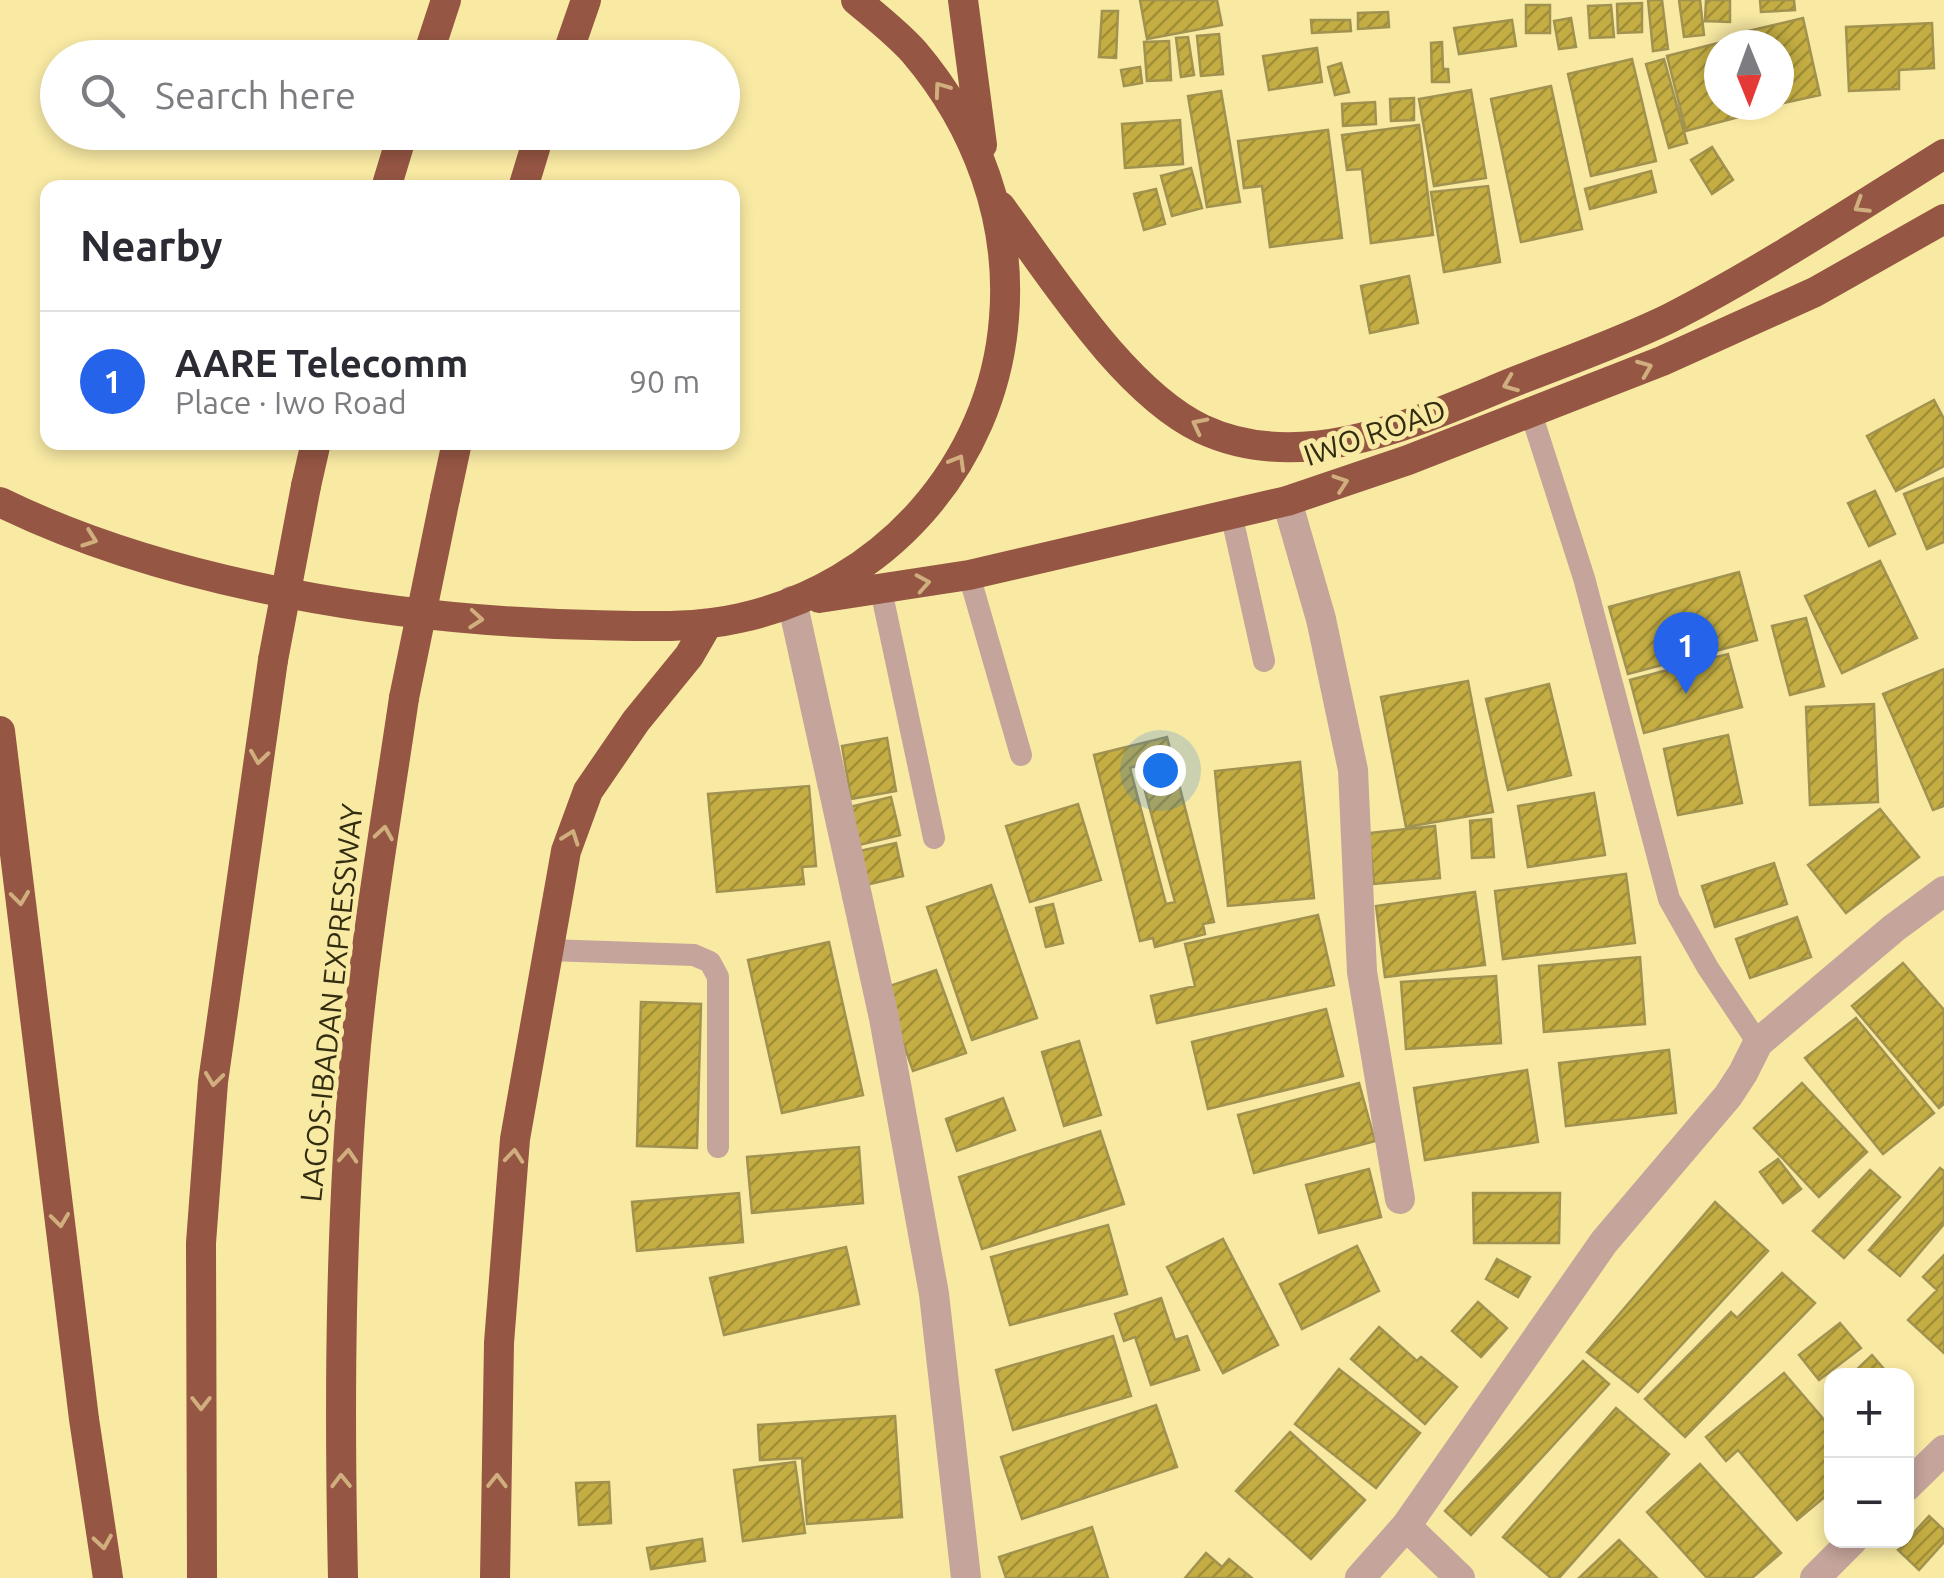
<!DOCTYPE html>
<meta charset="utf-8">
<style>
:root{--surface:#fff;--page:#f7f7f7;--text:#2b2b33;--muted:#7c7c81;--line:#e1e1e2;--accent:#2563eb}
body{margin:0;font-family:Ubuntu,sans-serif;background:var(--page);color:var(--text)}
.controls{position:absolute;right:30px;bottom:30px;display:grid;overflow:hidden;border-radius:20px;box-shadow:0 5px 15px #0003}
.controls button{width:90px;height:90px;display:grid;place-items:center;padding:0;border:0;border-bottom:2px solid var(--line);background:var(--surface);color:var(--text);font:50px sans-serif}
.compass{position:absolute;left:1704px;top:30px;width:90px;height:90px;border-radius:50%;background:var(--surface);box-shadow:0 5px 15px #0003;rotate:179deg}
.you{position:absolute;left:1160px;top:770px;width:35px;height:35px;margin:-25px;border:8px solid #fff;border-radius:50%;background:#1a73e8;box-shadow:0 0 0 15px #1a73e833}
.badge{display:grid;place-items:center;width:65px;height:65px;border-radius:50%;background:var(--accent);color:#fff;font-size:32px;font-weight:700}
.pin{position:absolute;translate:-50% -82px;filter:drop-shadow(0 2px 5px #0008)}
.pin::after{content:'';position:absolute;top:52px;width:35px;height:30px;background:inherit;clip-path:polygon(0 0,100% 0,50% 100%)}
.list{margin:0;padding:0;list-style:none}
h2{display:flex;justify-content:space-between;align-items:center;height:130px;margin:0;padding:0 40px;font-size:42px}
h2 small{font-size:32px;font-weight:400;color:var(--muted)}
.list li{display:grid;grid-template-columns:65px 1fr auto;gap:30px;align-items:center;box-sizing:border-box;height:140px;padding:0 40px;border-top:2px solid var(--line)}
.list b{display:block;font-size:38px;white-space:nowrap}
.list p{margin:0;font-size:32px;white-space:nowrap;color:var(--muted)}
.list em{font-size:32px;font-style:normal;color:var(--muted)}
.icon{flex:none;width:55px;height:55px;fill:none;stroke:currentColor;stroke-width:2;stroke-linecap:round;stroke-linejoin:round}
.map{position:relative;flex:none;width:1944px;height:1578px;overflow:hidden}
.search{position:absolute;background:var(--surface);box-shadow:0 5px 15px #0003;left:40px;top:40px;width:700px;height:110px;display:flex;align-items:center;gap:25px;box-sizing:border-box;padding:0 35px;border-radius:55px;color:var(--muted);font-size:38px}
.panel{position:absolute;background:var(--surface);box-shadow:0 5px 15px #0003;left:40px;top:180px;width:700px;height:270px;border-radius:20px}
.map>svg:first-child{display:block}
.building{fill:url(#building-hatch);stroke:#a19250;stroke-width:2.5;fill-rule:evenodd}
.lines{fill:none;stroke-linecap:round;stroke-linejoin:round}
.lane{stroke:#c4a49b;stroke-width:22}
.street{stroke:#c4a49b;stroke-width:30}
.highway{stroke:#955643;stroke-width:30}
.highway-bridge{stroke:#955643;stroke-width:30}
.oneway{stroke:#d0ae7d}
.labels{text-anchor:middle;stroke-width:10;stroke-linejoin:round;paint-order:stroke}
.street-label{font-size:30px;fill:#322c10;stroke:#f8e9a3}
</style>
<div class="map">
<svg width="1944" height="1578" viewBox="0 0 1944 1578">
<defs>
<pattern id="building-hatch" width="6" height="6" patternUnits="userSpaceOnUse" patternTransform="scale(2.5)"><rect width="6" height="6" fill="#c4ae43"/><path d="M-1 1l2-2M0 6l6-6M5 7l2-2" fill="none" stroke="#a08e37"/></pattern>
</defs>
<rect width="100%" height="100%" fill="#f8e9a3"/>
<path class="building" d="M1140,0H1217L1222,25L1147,39Z
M1648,0H1662L1668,49L1653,51Z
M1679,0H1700L1704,35L1684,37Z
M1706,0H1730V22L1705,21Z
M1760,0H1794L1795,10L1761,12Z
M1642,3V32L1618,33L1617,4Z
M1526,5H1550V33H1526Z
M1611,5L1614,37L1590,38L1588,6Z
M1102,11H1118L1116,58L1099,57Z
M1388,12L1389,27L1358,29V13Z
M1571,18L1576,47L1559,49L1554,21Z
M1803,18L1820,95L1779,104V45H1743L1740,33Z
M1311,20H1350L1351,31L1312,33Z
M1512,20L1516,46L1459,54L1454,28Z
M1932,23L1934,68L1899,70V89L1849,91L1846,27Z
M1219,34L1223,74L1201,76L1197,36Z
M1188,37L1194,75L1181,77L1176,38Z
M1169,41L1171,80L1147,81L1144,42Z
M1726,41L1727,45H1719V105H1743L1746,115L1686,131L1667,56Z
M1442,42L1443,69H1448L1449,82H1432L1431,43Z
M1317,48L1322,82L1269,90L1263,56Z
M1632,59L1656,161L1591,176L1568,74Z
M1664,59L1687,143L1669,148L1646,64Z
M1341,63L1349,92L1335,95L1328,67Z
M1140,67L1142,83L1124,86L1121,70Z
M1551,86L1582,229L1521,242L1491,99Z
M1471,90L1486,178L1434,186L1419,99Z
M1221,91L1240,202L1207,207L1188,96Z
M1414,98V120L1391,121L1390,99Z
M1375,102L1376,124L1343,126L1342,104Z
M1180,120L1183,164L1125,168L1122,124Z
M1419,125L1433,235L1371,243L1362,169L1347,170L1342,135Z
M1328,130L1342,238L1270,247L1262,186L1244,188L1238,141Z
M1712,147L1733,180L1712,194L1691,160Z
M1191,168L1202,208L1172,216L1161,176Z
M1651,171L1656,192L1590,209L1585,189Z
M1488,186L1500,262L1444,272L1431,192Z
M1156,189L1165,224L1144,230L1134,194Z
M1409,276L1418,323L1370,333L1361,286Z
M1934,400L1944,419V466L1896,491L1867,436Z
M1944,478V542L1927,549L1904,494Z
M1875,491L1895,534L1869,546L1848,503Z
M1880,561L1917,638L1842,673L1805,596Z
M1739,572L1757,640L1628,674L1609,607Z
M1806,618L1824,686L1790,695L1772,626Z
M1728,654L1742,707L1644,733L1630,680Z
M1944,669V806L1933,810L1883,694Z
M1468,681L1493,812L1406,827L1381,697Z
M1549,684L1571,775L1508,790L1486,699Z
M1874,704L1878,802L1810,805L1806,707Z
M1728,735L1742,803L1678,815L1664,749Z
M1167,737L1214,922L1203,924L1205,934L1155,947L1153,938L1140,941L1094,755ZM1138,765L1175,902L1166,904L1130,768Z
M887,738L896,791L851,799L842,746Z
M1300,762L1314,898L1228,906L1215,771Z
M809,786L816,866L802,867L804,884L717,892L708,794Z
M1594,793L1605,855L1528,867L1518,806Z
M891,797L900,835L859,845L850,807Z
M1078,804L1101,880L1030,902L1006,826Z
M1880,809L1919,857L1846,913L1808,865Z
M1491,819L1494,857L1472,858L1470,821Z
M1435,826L1440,878L1374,884L1369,833Z
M896,843L903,876L862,886L855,852Z
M1774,863L1787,904L1715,927L1702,886Z
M1626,874L1635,943L1503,959L1495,891Z
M991,885L1037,1018L972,1040L927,907Z
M1475,892L1485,965L1385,977L1376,906Z
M1053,904L1063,943L1046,947L1036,908Z
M1318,915L1334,985L1157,1023L1151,996L1195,986L1185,944Z
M1797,917L1811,957L1750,978L1736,939Z
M829,942L863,1095L782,1113L748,960Z
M1640,957L1645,1024L1544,1032L1539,966Z
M1903,963L1944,1010V1104L1939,1108L1852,1006Z
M936,970L966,1053L913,1071L884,988Z
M1496,976L1501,1043L1406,1049L1401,982Z
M641,1002L701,1004L697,1148L637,1146Z
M1326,1009L1343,1076L1208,1109L1192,1042Z
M1856,1018L1934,1113L1883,1154L1805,1058Z
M1079,1041L1101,1115L1064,1126L1042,1052Z
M1669,1050L1676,1113L1566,1126L1559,1063Z
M1527,1070L1538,1142L1425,1160L1414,1088Z
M1359,1083L1375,1141L1254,1173L1238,1115Z
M1802,1083L1867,1152L1819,1197L1754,1128Z
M1003,1098L1015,1130L957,1151L946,1119Z
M1100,1131L1124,1204L982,1249L959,1177Z
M859,1147L863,1203L752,1213L747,1157Z
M1778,1159L1801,1189L1783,1203L1760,1172Z
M1940,1168L1944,1171V1224L1900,1276L1869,1250Z
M1369,1169L1381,1217L1319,1233L1306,1185Z
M1870,1170L1900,1197L1844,1258L1813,1231Z
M739,1193L743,1242L637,1251L632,1202Z
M1473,1193H1560L1559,1243H1474Z
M1715,1202L1768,1251L1638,1392L1587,1352Z
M1108,1225L1127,1294L1010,1325L991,1257Z
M1223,1239L1278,1345L1223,1373L1167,1267Z
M1357,1246L1379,1291L1302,1329L1280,1284Z
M846,1247L859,1304L724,1335L710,1278Z
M1944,1255V1353L1908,1320L1937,1290L1923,1277Z
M1497,1259L1530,1277L1518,1297L1486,1279Z
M1782,1273L1815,1303L1685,1437L1645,1399L1731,1312L1737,1318Z
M1161,1298L1175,1340L1187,1336L1199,1370L1151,1385L1135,1337L1124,1341L1115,1314Z
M1478,1302L1507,1328L1481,1357L1452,1331Z
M1840,1323L1861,1348L1819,1380L1799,1355Z
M1379,1327L1417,1361L1421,1357L1457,1387L1425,1424L1351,1359Z
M1113,1336L1131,1396L1013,1430L996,1370Z
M1872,1355L1890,1376H1850Z
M1583,1361L1609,1384L1471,1535L1445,1511Z
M1339,1369L1420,1433L1376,1488L1295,1424Z
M1784,1373L1832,1429V1491L1797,1520L1738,1450L1726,1461L1706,1437Z
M1156,1405L1177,1467L1022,1519L1001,1457Z
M1616,1408L1669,1454L1559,1578H1551L1503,1537Z
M895,1416L902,1517L807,1524L802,1458L760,1460L758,1425Z
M1290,1432L1365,1500L1311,1559L1236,1491Z
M795,1462L805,1533L743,1541L734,1470Z
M1700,1464L1781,1553L1752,1578H1707L1647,1512Z
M609,1482L611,1523L579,1525L576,1483Z
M1929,1516L1944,1530V1542L1919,1570L1898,1550Z
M1092,1527L1108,1578H1006L999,1557Z
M702,1539L705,1561L651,1569L647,1548Z
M1619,1540L1657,1578H1579Z
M1206,1553L1222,1567L1229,1559L1252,1578H1185Z"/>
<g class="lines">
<path class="lane" d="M1531,413L1584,578L1669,899L1708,968L1758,1043
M1231,513L1264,661
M969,575L1021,755
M881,590L934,838
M548,950L694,955L710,962L718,977V1147"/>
<path class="street" d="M1287,501L1321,619L1353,770L1362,972L1400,1199
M792,601L884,1018L934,1294L966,1578
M1906,1487L1944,1450
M1406,1526L1460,1578
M1360,1578L1406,1526L1604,1242L1728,1096L1743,1073L1758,1043L1894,928L1944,891
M1815,1578L1853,1540"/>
<path class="highway" d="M963,0L982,145
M427,58L446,0
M566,58L586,0
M386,188L403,132
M523,188L540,132
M1000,206C1052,276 1123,391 1202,429C1305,477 1420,420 1516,381C1567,361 1621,342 1670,318C1765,269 1854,210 1944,154
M306,486L316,442
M445,498L457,442
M0,502C172,586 401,621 592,625C641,626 692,629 740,618C883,587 993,465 1004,318C1012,221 977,126 914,52C897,33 875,16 856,0
M819,598L969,575L1287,501L1408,460L1662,361L1815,292L1944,219
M0,731L84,1419L108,1578
M202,1578L201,1243L213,1082L273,660
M343,1578C339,1400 340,1223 356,1045C367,929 387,814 404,698
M495,1578L499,1343L515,1139L566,851L588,791L636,721L689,656L707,625"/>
<path class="highway-bridge" d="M273,660L306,486
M404,698L445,498"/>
</g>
<defs><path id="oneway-chevron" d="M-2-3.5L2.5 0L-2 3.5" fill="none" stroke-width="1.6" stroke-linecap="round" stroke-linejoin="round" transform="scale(2.5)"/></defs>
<g class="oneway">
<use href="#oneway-chevron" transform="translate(941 89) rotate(-126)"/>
<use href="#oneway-chevron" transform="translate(1861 206) rotate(148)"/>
<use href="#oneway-chevron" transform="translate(1645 368) rotate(-22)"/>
<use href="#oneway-chevron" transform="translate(1510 384) rotate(158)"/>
<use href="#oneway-chevron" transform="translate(1199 425) rotate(-153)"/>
<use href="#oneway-chevron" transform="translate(958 462) rotate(-60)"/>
<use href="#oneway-chevron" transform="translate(1341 483) rotate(-19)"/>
<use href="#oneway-chevron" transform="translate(90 539) rotate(20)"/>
<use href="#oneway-chevron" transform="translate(923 583) rotate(-10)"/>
<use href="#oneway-chevron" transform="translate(476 619) rotate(5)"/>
<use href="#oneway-chevron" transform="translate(259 757) rotate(98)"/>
<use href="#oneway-chevron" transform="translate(384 833) rotate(-81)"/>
<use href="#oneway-chevron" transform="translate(571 837) rotate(-70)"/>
<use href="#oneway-chevron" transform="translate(20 898) rotate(83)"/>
<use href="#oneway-chevron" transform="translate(214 1079) rotate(97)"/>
<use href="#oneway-chevron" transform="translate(348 1156) rotate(-86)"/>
<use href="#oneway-chevron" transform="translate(514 1156) rotate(-85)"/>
<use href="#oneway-chevron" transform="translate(60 1220) rotate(83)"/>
<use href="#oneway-chevron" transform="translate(201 1403) rotate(90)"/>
<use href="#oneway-chevron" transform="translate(341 1481) rotate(-91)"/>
<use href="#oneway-chevron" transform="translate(497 1481) rotate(-89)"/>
<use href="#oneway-chevron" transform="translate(103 1542) rotate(81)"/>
</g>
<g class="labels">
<g class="street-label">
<text transform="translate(1375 433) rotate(-19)" y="10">IWO ROAD</text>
<text transform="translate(332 1003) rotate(-84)" y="10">LAGOS-IBADAN EXPRESSWAY</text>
</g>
</g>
</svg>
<div class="controls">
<button>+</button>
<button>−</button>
</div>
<svg class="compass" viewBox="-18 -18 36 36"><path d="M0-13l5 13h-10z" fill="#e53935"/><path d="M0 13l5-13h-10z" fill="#7c7c81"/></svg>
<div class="you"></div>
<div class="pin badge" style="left:1686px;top:694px">1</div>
<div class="search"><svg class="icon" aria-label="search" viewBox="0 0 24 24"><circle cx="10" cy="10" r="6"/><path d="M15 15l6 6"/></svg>Search here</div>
<section class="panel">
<h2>Nearby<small></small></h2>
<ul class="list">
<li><span class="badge">1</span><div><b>AARE Telecomm</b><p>Place · Iwo Road</p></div><em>90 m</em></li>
</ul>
</section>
</div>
